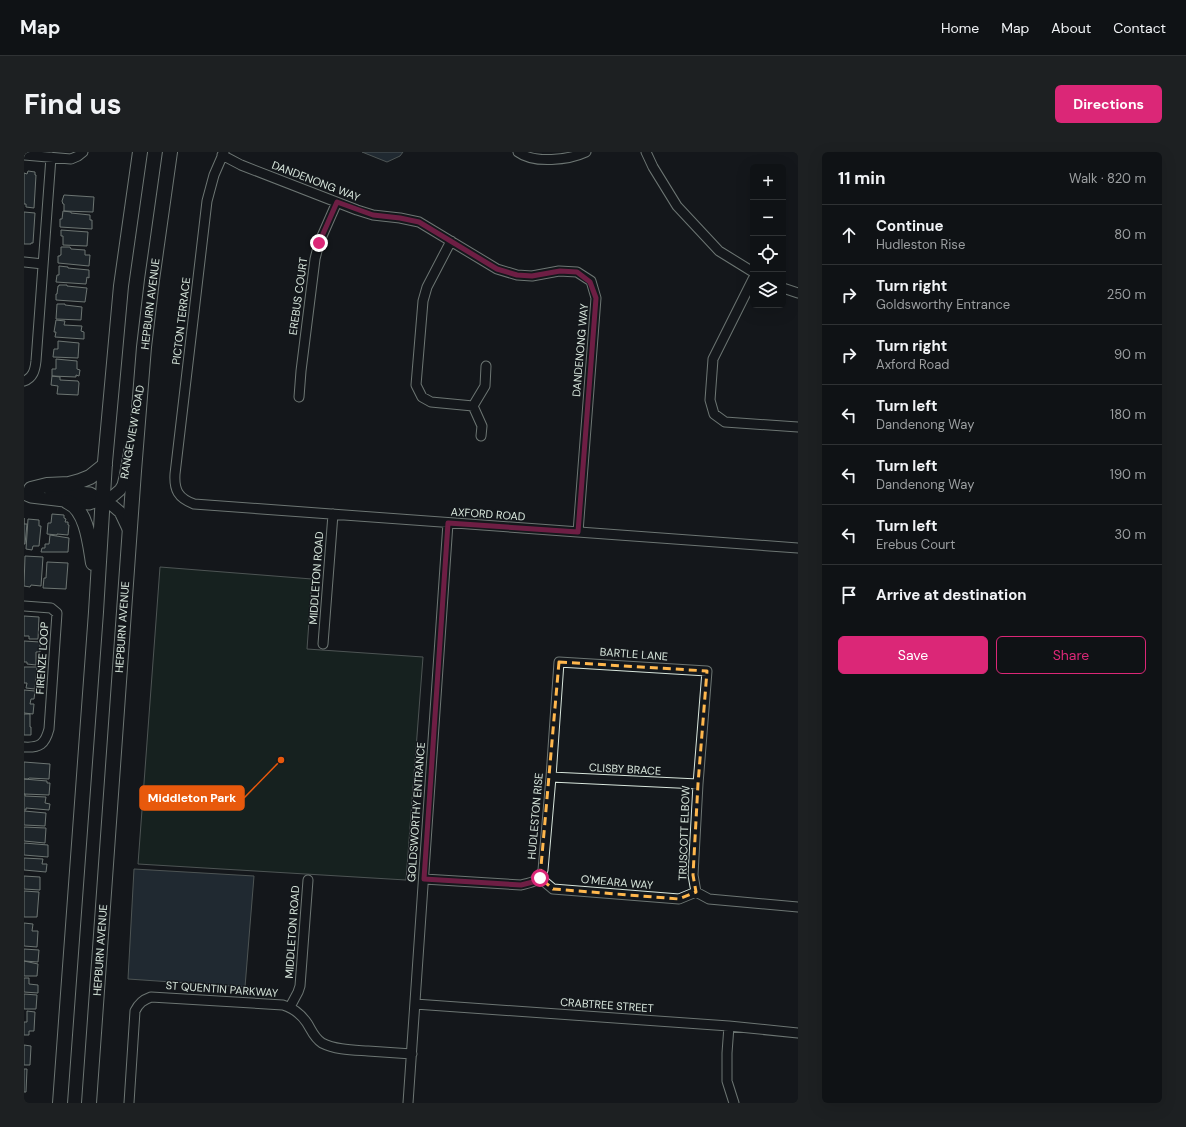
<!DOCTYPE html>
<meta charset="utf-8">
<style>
:root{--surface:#0f1215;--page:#1d2022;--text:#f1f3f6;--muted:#9b9ea0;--line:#2f3234;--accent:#db2777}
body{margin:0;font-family:"DM Sans",sans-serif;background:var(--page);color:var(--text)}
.controls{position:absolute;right:12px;top:12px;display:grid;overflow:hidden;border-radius:6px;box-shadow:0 4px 16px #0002}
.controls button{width:36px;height:36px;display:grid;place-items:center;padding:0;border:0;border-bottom:1px solid var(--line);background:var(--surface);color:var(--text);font:20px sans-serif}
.stop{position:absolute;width:12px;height:12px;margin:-9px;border:3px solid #db2777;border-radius:50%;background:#fff}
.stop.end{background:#db2777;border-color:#fff;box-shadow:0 1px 4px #0008}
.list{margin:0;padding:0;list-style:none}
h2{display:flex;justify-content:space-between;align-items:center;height:52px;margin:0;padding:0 16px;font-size:17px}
h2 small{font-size:13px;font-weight:400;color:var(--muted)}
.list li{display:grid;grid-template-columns:26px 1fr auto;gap:12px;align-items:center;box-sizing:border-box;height:60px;padding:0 16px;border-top:1px solid var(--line)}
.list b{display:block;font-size:15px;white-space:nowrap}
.list p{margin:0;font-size:13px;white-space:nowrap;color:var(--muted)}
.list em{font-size:13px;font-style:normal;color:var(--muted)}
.actions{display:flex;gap:8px;padding:12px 16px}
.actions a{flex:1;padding:9px 0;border:1px solid var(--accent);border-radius:6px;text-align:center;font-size:14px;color:var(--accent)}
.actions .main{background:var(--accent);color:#fff}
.icon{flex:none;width:22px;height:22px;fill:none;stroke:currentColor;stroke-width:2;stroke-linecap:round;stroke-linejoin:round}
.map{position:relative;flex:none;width:774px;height:951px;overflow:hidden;border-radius:6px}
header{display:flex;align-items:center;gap:24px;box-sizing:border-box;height:56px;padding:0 20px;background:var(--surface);border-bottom:1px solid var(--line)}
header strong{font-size:19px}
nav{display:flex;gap:22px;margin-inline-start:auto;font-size:14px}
.intro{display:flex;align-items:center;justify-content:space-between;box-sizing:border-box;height:96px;padding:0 24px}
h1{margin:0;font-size:28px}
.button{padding:10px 18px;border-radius:6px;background:var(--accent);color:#fff;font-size:14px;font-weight:700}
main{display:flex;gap:24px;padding:0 24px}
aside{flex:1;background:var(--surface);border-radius:6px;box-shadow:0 4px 16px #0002}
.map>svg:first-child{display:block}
.green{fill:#1a2d24;stroke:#939e99}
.water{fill:#2f3f4d;stroke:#939e99}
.building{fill:#2c363c;stroke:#d8e6dc}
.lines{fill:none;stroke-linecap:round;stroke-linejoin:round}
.minor-casing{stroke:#d8e6dc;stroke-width:11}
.tertiary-casing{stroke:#d8e6dc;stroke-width:13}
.primary-casing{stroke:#d8e6dc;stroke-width:16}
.minor{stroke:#14181c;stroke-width:9}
.tertiary{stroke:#14181c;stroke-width:11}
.primary{stroke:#14181c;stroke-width:14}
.route{stroke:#db2777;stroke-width:5}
.marked{fill:none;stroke:#ffb74d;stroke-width:3;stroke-dasharray:8 5;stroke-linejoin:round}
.labels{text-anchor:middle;stroke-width:3;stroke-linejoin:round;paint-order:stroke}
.street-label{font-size:11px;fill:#d8e6dc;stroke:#14181c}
.leader{fill:none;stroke:#e8590c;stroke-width:1.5}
.callout-dot{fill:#e8590c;stroke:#14181c;stroke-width:1.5}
.callout{fill:#e8590c;stroke:#e8590c;stroke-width:1.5}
.callout-label{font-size:12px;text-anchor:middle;font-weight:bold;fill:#fff}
</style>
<header>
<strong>Map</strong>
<nav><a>Home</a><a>Map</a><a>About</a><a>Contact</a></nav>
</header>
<div class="intro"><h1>Find us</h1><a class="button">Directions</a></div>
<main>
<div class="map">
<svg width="774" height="951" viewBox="0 0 774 951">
<rect width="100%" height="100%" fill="#14181c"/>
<path class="green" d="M136,415L288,427L283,497L399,505L382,728L114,712Z"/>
<path class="water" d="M338,0H379L376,4L363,10Z
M110,717L230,724L221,835L104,827Z"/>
<path class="building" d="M4,19L11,20V23H12L10,56L2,55V52H0V21L3,22Z
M40,43L70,45L69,60L40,59V52H39L38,49Z
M39,59L47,60V61L66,63V68H68V77L36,75V67H38Z
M0,60L11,61L9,91H7V92H0Z
M37,78L64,80L63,94L39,93V84H37Z
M37,95H46L47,97L61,98V103H66L65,114L34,111V104H36V103H37Z
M35,114L44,115V116L65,118V126L63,125L62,132L32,130L33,123H35Z
M35,133H43V134L63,136L61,150L32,148V142H33L34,134H35Z
M33,152H41V153L58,155L57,168L32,167Z
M32,168L41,169L40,173L58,174L57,179L60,180V187L31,185L32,180H30Z
M34,189L55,191L54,206L29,205L30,197H34Z
M32,207L53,209V217L56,218L55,224L52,223V225L28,224V217H32Z
M28,224L36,225V228L54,229L55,231L54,243L33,242L34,234L27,233Z
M28,362L40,363V366L42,367L41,370H44V373H45L44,383L33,382V383L23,382L24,371H27Z
M0,366V372H3L1,392H0Z
M4,367L15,368V374H17L15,394H9L8,398L2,397Z
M26,383L45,386L44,400H17L18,396H21V392H25Z
M1,404L19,405L17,434L7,433L6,435L0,434Z
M23,410L44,411L42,437L19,436L20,426H22Z
M0,464L15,465L14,487H5V484H0Z
M0,489L16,490V500H12V513L3,512V510H0Z
M0,515H13L11,537L2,536L3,531H0Z
M0,538L11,539L10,547H7L6,552H10L9,562L0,561Z
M0,562H6V575H7V583H0Z
M0,610L26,612L25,627L5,626L4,627H0Z
M0,627L23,629V631H26L25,643L0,642Z
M0,642H1V644L22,645L21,651L26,652L25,658L2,656V658H0Z
M0,659L22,661L21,674L0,673Z
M0,675L22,676L21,691L0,689Z
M0,691L24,693V705L0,703Z
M0,706L19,707L18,712H23L22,720L0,718Z
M0,724L16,725V738L0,737Z
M0,739L15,740L13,765H0Z
M0,771L9,772L8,779H14L13,795L0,794Z
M0,797L15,798L14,810L0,809Z
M0,809L14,812L13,824H0Z
M0,826H5V832L14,833V841L0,840Z
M0,842L13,843L12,857H0Z
M3,859L11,860L10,879H5V883H0V870H3Z
M0,893L7,894L6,913H0Z
M0,917H3L2,940H0Z"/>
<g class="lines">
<g class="minor-casing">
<path id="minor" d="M200,0L190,23L183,49L151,322C150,338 154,346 170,352L774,396
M494,0C510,12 545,8 562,0
M622,0L629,15L653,54L695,99L729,120
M0,3L47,7L54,4L59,0
M198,3L217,13L333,58L349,63L376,66L395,70L473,117L493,123L508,124L535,119L553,120L567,129L572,146L554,380
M427,89L403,135L399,149L392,233L398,245L407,250L449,254
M0,110L19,112
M729,127L689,207L686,248L690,262L701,270L774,275
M759,136L774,141
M0,229C9,226 11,218 12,209L27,5
M275,245L277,219L291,107L295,91L313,50
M457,284L458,274L449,254L461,234L462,214
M0,454L27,456L33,461L25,577C21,592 16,596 0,595
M299,492L309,362
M527,625L674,632
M516,726L529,737L655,747L672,740
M400,727L497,733C509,730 514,730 519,718L527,625L535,510L683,519L674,632L669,723L672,740L685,747L774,755
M391,852L705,874L774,881
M266,855L274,840L276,834L284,728
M705,874L703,901V929L710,951
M105,951L111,859C115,851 119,848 127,845L259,853C269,856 277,862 283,871C288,879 290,886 298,891C312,898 329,898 344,899C359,900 373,901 388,902
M384,951L424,371"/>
</g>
<g class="tertiary-casing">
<path id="tertiary" d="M26,338L66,341L89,354L96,360L105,379
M0,342L7,345L65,352L89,344L96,338L99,333L101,325L106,298"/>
</g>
<g class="primary-casing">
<path id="primary" d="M7,337L23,333L45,332L56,329L66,325L81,313
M44,350C63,358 66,393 69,411
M36,951L72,460L81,310L97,134L116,0
M65,951L110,319L120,195L128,128L146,0"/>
</g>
<use href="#minor" class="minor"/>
<use href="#tertiary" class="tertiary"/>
<use href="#primary" class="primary"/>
</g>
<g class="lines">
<path class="route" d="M295,91L313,50L349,63L376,66L395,70L473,117L493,123L508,124L536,119L553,120L566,130L572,146L554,380L424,371L400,727L497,733L509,730L516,726"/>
</g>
<path d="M0 0H774V951H0ZM535,510L683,519L674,632L669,723L672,740L655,747L529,737L516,726Z" fill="#14181c" fill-opacity=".55" fill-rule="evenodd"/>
<path class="marked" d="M535,510L683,519L674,632L669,723L672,740L655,747L529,737L516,726Z"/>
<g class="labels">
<g class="street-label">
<text transform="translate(292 29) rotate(21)" y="4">DANDENONG WAY</text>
<text transform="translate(274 144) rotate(-82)" y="4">EREBUS COURT</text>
<text transform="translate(126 152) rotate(-83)" y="4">HEPBURN AVENUE</text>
<text transform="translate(157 169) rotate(-83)" y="4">PICTON TERRACE</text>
<text transform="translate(556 198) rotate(-85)" y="4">DANDENONG WAY</text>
<text transform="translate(108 280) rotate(-80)" y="4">RANGEVIEW ROAD</text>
<text transform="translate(464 362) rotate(4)" y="4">AXFORD ROAD</text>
<text transform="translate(292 426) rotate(-86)" y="4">MIDDLETON ROAD</text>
<text transform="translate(98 475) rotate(-86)" y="4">HEPBURN AVENUE</text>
<text transform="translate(610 502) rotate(4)" y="4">BARTLE LANE</text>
<text transform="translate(18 506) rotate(-86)" y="4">FIRENZE LOOP</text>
<text transform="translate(601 617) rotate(3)" y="4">CLISBY BRACE</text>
<text transform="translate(392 660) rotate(-86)" y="4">GOLDSWORTHY ENTRANCE</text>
<text transform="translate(511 664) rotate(-85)" y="4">HUDLESTON RISE</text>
<text transform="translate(660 681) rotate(-88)" y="4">TRUSCOTT ELBOW</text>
<text transform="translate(593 730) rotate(5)" y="4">O'MEARA WAY</text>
<text transform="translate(268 780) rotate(-86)" y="4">MIDDLETON ROAD</text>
<text transform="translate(76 798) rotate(-86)" y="4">HEPBURN AVENUE</text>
<text transform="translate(198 837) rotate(4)" y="4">ST QUENTIN PARKWAY</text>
<text transform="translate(583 853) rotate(4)" y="4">CRABTREE STREET</text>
</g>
</g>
<path class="leader" d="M257 608L220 646"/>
<circle class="callout-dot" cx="257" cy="608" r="4"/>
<rect class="callout" x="116" y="634" width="104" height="24" rx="4"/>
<g class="callout-label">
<text x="168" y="650">Middleton Park</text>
</g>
</svg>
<div class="controls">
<button>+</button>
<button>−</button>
<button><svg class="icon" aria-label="locate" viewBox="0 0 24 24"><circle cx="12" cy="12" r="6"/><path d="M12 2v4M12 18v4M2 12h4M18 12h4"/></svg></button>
<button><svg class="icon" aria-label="layers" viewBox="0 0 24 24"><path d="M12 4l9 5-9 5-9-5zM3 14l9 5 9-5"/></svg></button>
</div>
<div class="stop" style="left:516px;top:726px"></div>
<div class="stop end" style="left:295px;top:91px"></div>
</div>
<aside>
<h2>11 min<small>Walk · 820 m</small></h2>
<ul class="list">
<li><svg class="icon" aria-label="ahead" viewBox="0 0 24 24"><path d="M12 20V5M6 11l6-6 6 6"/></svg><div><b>Continue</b><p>Hudleston Rise</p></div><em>80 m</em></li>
<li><svg class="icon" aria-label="right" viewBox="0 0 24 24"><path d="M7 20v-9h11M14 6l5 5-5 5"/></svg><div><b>Turn right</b><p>Goldsworthy Entrance</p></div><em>250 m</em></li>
<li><svg class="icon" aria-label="right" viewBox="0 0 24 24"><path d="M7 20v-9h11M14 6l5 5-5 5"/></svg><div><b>Turn right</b><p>Axford Road</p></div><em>90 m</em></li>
<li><svg class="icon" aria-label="left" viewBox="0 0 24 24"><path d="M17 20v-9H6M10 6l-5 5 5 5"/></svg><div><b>Turn left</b><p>Dandenong Way</p></div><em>180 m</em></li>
<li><svg class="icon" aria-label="left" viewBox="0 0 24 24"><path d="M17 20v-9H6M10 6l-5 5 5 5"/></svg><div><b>Turn left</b><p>Dandenong Way</p></div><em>190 m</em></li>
<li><svg class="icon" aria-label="left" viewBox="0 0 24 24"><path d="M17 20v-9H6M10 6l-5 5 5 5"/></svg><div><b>Turn left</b><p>Erebus Court</p></div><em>30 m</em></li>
<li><svg class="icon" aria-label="arrive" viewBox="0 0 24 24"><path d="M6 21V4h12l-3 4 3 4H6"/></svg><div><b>Arrive at destination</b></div></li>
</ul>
<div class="actions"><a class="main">Save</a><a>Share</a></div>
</aside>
</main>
